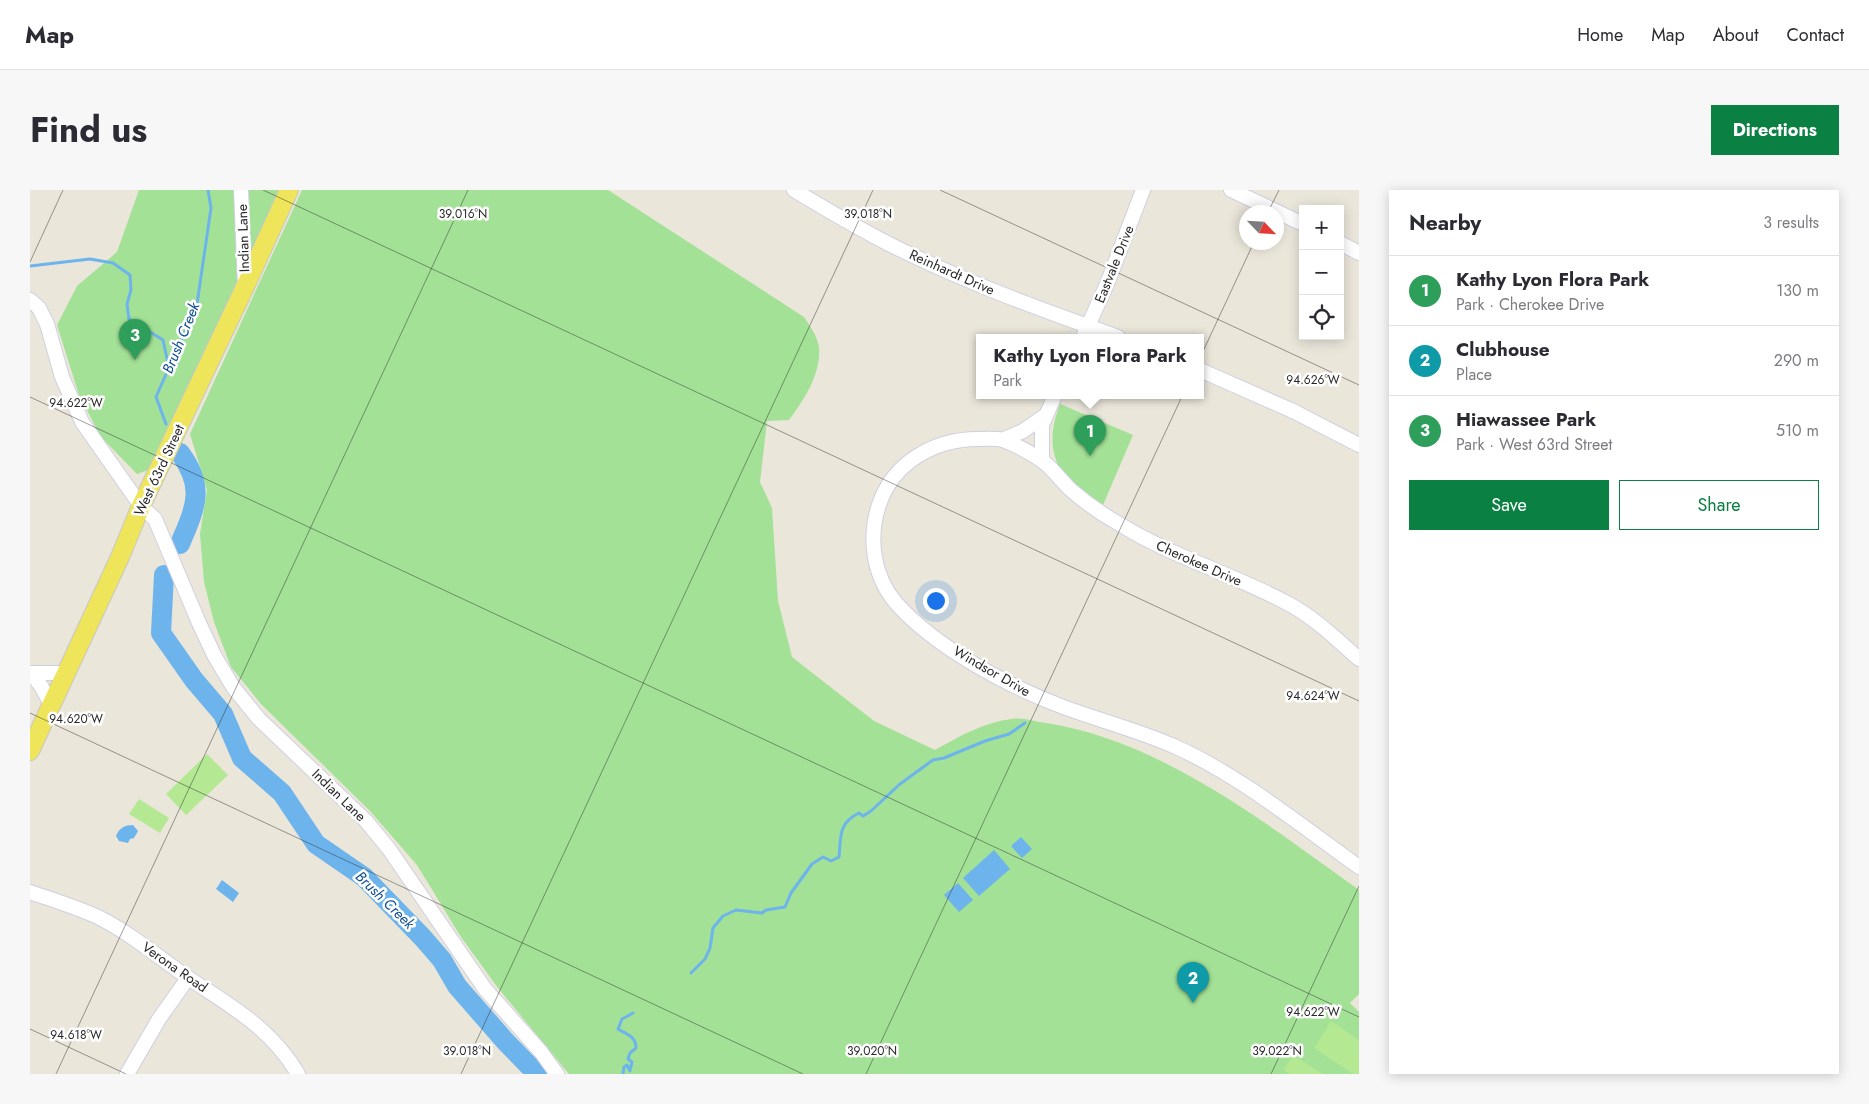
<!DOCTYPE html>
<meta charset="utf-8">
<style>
:root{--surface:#fff;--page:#f7f7f7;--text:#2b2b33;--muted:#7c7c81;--line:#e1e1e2;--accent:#0b8043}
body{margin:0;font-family:Jost,sans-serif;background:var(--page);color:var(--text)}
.controls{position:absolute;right:15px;top:15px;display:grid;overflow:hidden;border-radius:0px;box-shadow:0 2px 12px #0003}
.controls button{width:45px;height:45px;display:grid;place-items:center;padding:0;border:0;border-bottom:1px solid var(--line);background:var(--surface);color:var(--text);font:25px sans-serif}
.compass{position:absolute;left:1209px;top:15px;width:45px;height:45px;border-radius:50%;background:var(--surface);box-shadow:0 2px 12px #0003;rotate:115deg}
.you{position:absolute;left:905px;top:410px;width:18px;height:18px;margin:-12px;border:4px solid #fff;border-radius:50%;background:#1a73e8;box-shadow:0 0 0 8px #1a73e833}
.badge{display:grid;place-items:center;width:32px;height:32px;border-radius:50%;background:var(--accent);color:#fff;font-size:16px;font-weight:700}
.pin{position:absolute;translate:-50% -41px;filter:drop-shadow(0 1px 2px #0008)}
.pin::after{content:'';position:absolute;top:26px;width:18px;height:15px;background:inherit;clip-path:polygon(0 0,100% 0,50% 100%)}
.popup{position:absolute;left:946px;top:144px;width:228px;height:65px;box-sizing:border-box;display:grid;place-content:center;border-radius:0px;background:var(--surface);filter:drop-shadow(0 1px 4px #0005);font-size:16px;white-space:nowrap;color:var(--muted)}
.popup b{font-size:19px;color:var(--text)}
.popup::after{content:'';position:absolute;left:50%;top:100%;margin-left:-10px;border:10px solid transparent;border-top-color:var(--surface)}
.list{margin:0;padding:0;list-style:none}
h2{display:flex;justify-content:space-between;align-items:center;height:65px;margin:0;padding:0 20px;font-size:21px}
h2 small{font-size:16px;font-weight:400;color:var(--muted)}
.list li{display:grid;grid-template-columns:32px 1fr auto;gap:15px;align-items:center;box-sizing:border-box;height:70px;padding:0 20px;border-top:1px solid var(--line)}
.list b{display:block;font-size:19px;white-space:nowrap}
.list p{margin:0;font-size:16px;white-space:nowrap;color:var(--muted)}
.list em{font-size:16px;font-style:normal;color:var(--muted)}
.actions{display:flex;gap:10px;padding:15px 20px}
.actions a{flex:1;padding:11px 0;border:1px solid var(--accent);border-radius:0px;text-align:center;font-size:18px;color:var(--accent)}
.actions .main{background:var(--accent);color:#fff}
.icon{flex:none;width:28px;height:28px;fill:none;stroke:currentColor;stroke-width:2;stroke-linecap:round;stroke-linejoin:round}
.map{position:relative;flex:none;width:1329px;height:884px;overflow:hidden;border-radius:0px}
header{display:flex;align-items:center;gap:30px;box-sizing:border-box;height:70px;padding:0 25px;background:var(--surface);border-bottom:1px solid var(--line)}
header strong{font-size:24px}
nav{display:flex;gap:28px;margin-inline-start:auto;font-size:18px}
.intro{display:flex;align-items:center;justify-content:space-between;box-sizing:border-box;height:120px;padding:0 30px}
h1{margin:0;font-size:35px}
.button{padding:12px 22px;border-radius:0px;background:var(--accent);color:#fff;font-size:18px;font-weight:700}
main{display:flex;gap:30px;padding:0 30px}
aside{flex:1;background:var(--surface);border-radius:0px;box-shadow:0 2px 12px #0003}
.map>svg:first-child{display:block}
.green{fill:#a3e196}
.pitch{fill:#b4e892}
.water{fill:#6db4ec}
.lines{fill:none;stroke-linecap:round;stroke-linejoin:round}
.stream{stroke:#6db4ec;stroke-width:3}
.river{stroke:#6db4ec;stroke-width:20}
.minor-casing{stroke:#cfcfe1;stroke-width:16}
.major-casing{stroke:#c7c7c7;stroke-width:20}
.minor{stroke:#fff;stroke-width:14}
.major{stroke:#eee55b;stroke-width:18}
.ticks{fill:none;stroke:#282828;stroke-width:1;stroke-opacity:0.45}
.labels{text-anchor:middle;stroke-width:5;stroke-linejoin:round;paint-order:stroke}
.street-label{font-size:14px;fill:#282828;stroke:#fff}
.water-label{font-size:15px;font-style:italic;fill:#0f4f95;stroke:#fff}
.ticks-label{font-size:12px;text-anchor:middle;fill:#282828;stroke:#fff;stroke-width:5;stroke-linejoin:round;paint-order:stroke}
</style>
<header>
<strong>Map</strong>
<nav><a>Home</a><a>Map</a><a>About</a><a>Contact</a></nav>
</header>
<div class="intro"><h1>Find us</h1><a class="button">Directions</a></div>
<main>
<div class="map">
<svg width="1329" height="884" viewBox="0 0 1329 884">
<rect width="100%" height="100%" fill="#eae6da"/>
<path class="green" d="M109,0H207L211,83L121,279L107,284L71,247L49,205L27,135L47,96L87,62Z
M217,0H251L223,59H220Z
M272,0H578L774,127C780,136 788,147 789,158C791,184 774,210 759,230L737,231L730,292L742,318L748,411L762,467L844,531L905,560C930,546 954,532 982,529C993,527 1006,532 1016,533C1130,550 1237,634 1329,700V804L1320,813L1329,822V884H539L468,798L431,747L387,675L340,621L231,514L201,477L184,432L174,392L170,344L177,300L160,244Z
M1030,214L1103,245L1073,315C1063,307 1040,293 1033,283C1018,262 1021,237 1030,214Z"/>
<path class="pitch" d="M177,564L198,585L156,625L136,604Z
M109,609L139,628L130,643L99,624Z
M1301,831L1329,850V884H1323L1284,858Z
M1263,865L1293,884H1260L1253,880Z"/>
<path class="water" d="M103,635L108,641L104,648L100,649L98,653L89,651L86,646C89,638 95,635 103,635Z
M991,647L1002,659L992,668L981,656Z
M964,660L980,679L949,706L933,688Z
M192,690L209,703L203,712L186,699Z
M928,693L943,710L929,722L914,705Z"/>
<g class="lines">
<path class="stream" d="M0,76L60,69L83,73L100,85L101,100L97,114L99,129L133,150L139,178
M136,234L126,207L167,114L181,18L178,0
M661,783L675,769L680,758L683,738L693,726L706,720L732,723L736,720L755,717L761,703L782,674L793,667L801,671L809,667C811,647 808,633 829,623L833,626L841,621L870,594L903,570L914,568L955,551L979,544L995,533
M593,884L594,877L597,875L600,881L602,872L598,869L600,863L606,858C606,846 596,844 588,839L592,829L603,823"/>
<path class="river" d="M150,263C176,298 165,318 150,354
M134,385L131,443L164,490L193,524L212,568L252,603L286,654L334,687L393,748L412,770L427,796L475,851L507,884"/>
<g class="minor-casing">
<path id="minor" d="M211,0L215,96
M764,0C797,20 829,39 863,56C935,92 1012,120 1088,147
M1201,0L1273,34
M1310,53L1329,63
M0,110L9,118L17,134L32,187L52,232L111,316L125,329L169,433L184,465L203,497L229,529L336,631L359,659L455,799L511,862L527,884
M1053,147L1077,94L1113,0
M1170,180L1263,221L1329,255
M972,250L993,241L1016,225
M1012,271V235L1025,205
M1329,469C1306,449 1284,427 1257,413C1203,384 1143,367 1091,335C1073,325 1056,313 1041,300C1031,291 1022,277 1011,270C1001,263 983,254 973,250C965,248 956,249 948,249C905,249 863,272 849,315C838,348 843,386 866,413C906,458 979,497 1036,518C1072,531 1110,541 1146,557C1212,587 1270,635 1329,677
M0,483H35
M1,483L11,496L21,514
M0,702C23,710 46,717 68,727C102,744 129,768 160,789C202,817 242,839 268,884
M97,884L129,829L158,788"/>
</g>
<g class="major-casing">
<path id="major" d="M0,561L90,367L111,316L215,97L259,0"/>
</g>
<use href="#minor" class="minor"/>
<use href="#major" class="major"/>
</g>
<path class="ticks" d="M233,0L1329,511M910,0L1329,195M1238,22L1249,0M0,72L33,0M0,207L1329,827M0,523L773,884M0,839L96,884M26,884L438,0M431,884L843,0M836,884L1224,52M1241,884L1329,696"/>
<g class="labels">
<g class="street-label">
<text transform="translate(213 48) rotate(-92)" y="5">Indian Lane</text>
<text transform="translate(1084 74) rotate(-68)" y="5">Eastvale Drive</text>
<text transform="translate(922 82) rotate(24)" y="5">Reinhardt Drive</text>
<text transform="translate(129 280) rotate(-65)" y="5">West 63rd Street</text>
<text transform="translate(1169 373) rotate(24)" y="5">Cherokee Drive</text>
<text transform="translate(962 481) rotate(30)" y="5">Windsor Drive</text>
<text transform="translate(309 605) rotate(44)" y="5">Indian Lane</text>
<text transform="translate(145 777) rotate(35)" y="5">Verona Road</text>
</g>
<g class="water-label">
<text transform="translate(151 148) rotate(-68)" y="5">Brush Creek</text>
<text transform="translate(355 710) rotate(44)" y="5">Brush Creek</text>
</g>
</g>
<g class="ticks-label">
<text x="433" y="28">39.016°N</text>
<text x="838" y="28">39.018°N</text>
<text x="1283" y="194">94.626°W</text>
<text x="46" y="217">94.622°W</text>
<text x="1283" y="510">94.624°W</text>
<text x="46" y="533">94.620°W</text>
<text x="1283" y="826">94.622°W</text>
<text x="46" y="849">94.618°W</text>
<text x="437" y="865">39.018°N</text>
<text x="842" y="865">39.020°N</text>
<text x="1247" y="865">39.022°N</text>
</g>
</svg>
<div class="controls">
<button>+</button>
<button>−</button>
<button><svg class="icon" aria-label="locate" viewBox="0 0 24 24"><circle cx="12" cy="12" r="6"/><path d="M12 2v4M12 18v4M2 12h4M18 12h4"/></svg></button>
</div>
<svg class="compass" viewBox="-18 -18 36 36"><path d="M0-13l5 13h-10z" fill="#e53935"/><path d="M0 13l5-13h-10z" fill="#7c7c81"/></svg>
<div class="you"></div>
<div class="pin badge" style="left:1060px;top:266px;background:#2e9e5b">1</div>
<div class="popup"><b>Kathy Lyon Flora Park</b>Park</div>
<div class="pin badge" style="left:1163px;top:813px;background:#0f9aa8">2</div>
<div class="pin badge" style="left:105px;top:170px;background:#2e9e5b">3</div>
</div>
<aside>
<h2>Nearby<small>3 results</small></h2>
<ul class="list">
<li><span class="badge" style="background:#2e9e5b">1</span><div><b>Kathy Lyon Flora Park</b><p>Park · Cherokee Drive</p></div><em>130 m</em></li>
<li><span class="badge" style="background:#0f9aa8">2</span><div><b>Clubhouse</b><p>Place</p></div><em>290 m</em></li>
<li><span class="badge" style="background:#2e9e5b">3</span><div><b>Hiawassee Park</b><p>Park · West 63rd Street</p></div><em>510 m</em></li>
</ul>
<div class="actions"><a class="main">Save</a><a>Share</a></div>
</aside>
</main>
